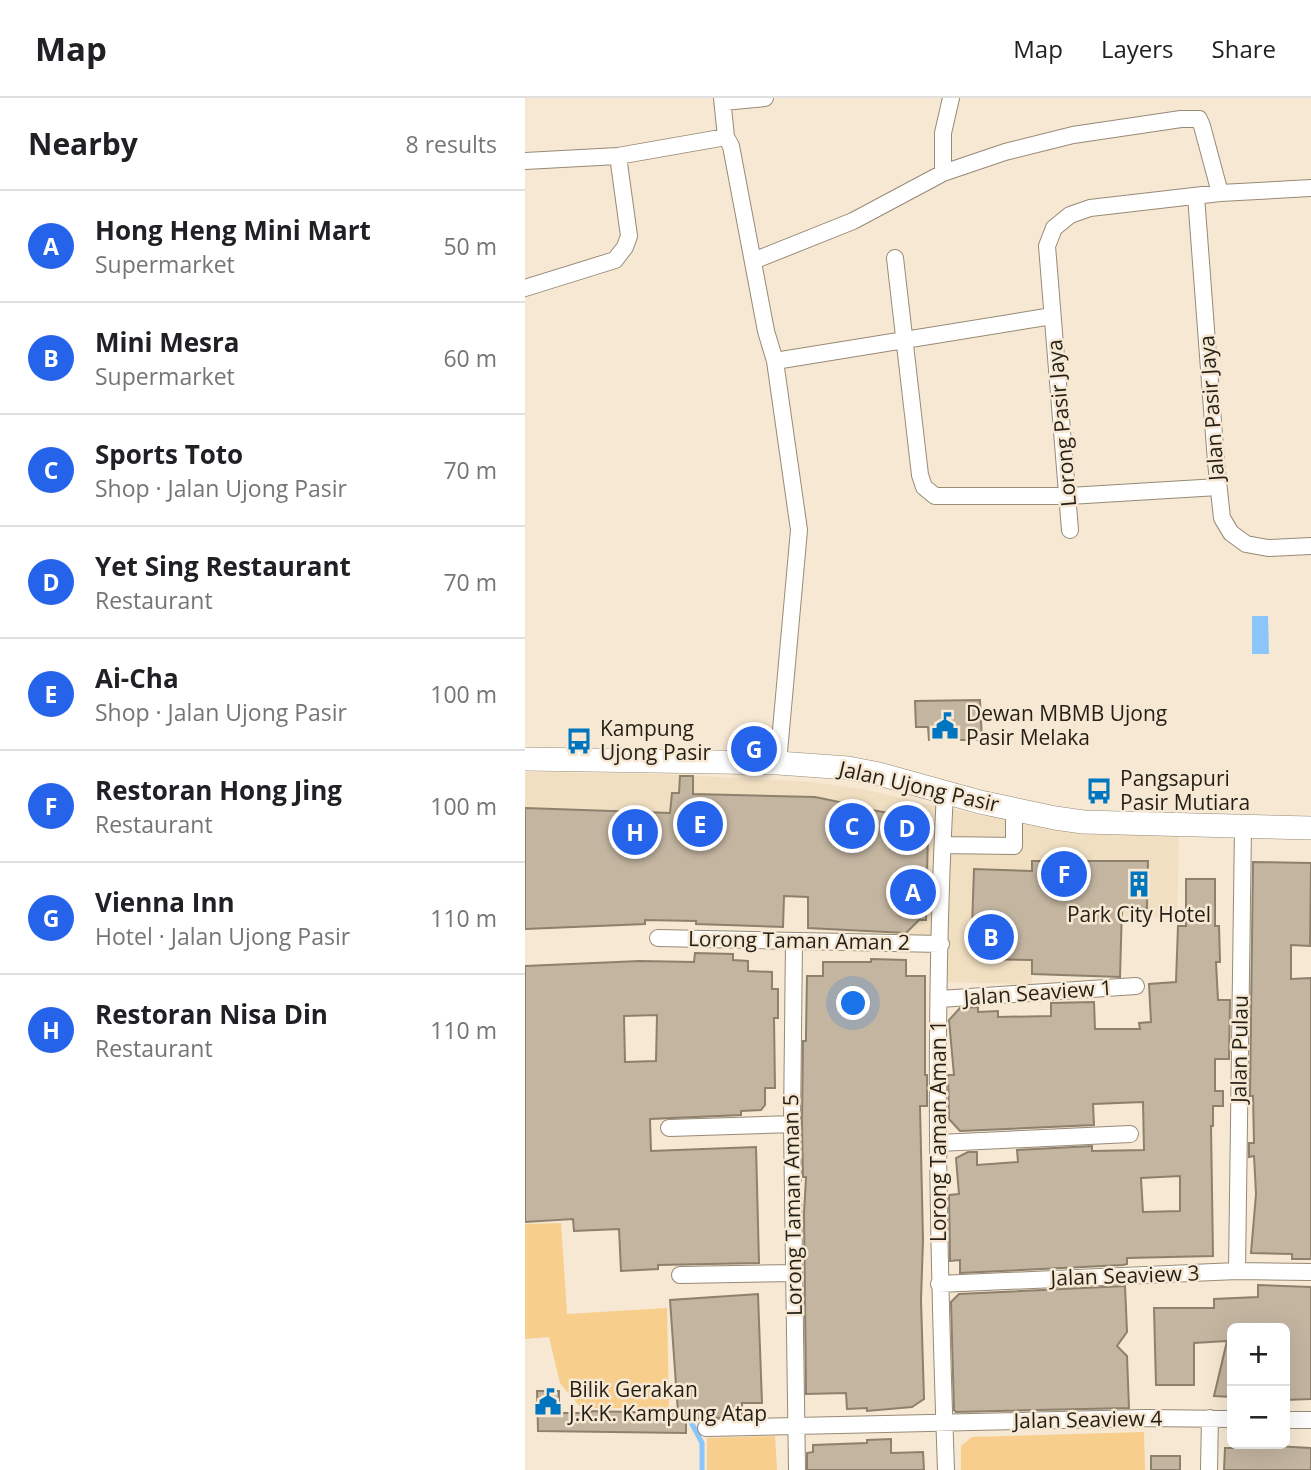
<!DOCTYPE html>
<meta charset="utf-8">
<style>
:root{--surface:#fff;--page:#f2f2f2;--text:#202124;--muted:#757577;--line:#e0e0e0;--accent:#2563eb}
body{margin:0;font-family:"Open Sans",sans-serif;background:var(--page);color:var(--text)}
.controls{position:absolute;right:21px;bottom:21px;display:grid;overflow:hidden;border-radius:10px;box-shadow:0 7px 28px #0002}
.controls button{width:63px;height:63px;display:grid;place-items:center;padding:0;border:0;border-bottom:2px solid var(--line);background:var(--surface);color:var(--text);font:35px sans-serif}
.you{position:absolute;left:329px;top:906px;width:24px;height:24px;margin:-18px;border:5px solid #fff;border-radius:50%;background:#1a73e8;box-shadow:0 0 0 10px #1a73e833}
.badge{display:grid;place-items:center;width:46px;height:46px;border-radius:50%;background:var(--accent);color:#fff;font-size:23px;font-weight:700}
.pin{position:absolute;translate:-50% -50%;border:4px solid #fff;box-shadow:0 2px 7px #0006}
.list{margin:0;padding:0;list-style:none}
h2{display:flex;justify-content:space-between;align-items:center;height:91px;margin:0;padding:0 28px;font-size:30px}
h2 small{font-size:23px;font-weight:400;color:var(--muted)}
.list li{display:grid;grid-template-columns:46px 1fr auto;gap:21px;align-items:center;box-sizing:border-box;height:112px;padding:0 28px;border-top:2px solid var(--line)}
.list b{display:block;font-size:26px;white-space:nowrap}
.list p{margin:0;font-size:23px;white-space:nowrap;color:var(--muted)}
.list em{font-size:23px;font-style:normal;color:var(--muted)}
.map{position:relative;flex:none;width:786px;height:1372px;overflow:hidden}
header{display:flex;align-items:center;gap:42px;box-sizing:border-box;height:98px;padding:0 35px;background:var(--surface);border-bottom:2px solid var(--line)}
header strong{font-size:33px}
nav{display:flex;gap:38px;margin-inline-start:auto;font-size:24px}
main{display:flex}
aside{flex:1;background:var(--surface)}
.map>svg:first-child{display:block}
.built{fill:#f1dfc2}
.green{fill:#f8ce8c}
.water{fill:#8ac5fb}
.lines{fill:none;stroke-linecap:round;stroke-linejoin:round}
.stream{stroke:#8ac5fb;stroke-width:5}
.building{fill:#c3b5a0;stroke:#8d806c;stroke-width:2;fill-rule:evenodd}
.minor-casing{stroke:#978a76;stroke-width:18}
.secondary-casing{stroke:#978a76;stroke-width:24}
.minor{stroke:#fff;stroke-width:16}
.secondary{stroke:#fff;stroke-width:23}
.labels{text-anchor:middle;stroke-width:5;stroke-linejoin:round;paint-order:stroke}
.street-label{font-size:21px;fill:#241f17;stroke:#f6e8d2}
.poi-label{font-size:21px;fill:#241f17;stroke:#f6e8d2;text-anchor:start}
</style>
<header>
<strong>Map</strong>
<nav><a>Map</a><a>Layers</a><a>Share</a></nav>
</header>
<main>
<aside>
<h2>Nearby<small>8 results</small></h2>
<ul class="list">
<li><span class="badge">A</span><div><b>Hong Heng Mini Mart</b><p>Supermarket</p></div><em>50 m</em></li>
<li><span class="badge">B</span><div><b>Mini Mesra</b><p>Supermarket</p></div><em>60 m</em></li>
<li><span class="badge">C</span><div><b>Sports Toto</b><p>Shop · Jalan Ujong Pasir</p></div><em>70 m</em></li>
<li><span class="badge">D</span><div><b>Yet Sing Restaurant</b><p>Restaurant</p></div><em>70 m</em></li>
<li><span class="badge">E</span><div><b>Ai-Cha</b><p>Shop · Jalan Ujong Pasir</p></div><em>100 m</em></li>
<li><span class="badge">F</span><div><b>Restoran Hong Jing</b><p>Restaurant</p></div><em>100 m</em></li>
<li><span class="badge">G</span><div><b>Vienna Inn</b><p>Hotel · Jalan Ujong Pasir</p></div><em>110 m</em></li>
<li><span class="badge">H</span><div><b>Restoran Nisa Din</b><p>Restaurant</p></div><em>110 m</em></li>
</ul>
</aside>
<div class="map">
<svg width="786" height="1372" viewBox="0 0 786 1372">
<rect width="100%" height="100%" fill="#f6e8d2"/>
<path class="built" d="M0,674L139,676L287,684L337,691L406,707L510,728L564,734L654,737L652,820L507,813V886L409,884L410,839L333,837L334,774L0,779Z"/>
<path class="green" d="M36,1125L42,1216L142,1210L144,1310H56L35,1285L24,1239L0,1241V1126Z
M619,1334L620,1372H436V1348L447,1339Z
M250,1338L252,1372H182V1340Z"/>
<path class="water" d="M727,518H743L744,556H727Z"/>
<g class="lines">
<path class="stream" d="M166,1324L177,1345V1372"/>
</g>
<path class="building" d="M455,602L457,642H404L403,629H391L390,603Z
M155,678H168V696L290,699L319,705L337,706L336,710L385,719L395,734H403L401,822H394L381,835L283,830V799L259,798L258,829L171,826V823L120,822V826L0,831V710L145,715L147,695H154Z
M507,763H623L622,810L597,809L595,879L507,876V862L455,861V830L447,829L449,771L507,773Z
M728,764L786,765L785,848L766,847V881L786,880V1161H767V1156L726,1155L731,1096L729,1058L724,1059V1045H729L728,998H725Z
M661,781H690V828H694L695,864H691L693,902H705L704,961H690V993H698V1008H688V1028H686L688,1158L602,1160V1166L598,1167L435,1175V1162L425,1163L424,1097L434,1096L431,1060L443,1054H452V1067L493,1064L492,1052L567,1048V1053L619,1052L618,1004L568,1006L569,1027L435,1033L424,1021L423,977H429L424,922L435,910L453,909V914L473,913V919L526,918V905L569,904L570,931H615L614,925L626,924L624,886L651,884L653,828H661ZM655,1078V1113L618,1114L616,1080Z
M170,855L208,856V862L223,863V873L247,874V891H253V920H249L250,990H240V1007L236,1012L216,1013V1017L125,1021L126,1053L231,1049L234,1165L133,1167V1171L96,1173L94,1131L49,1133L48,1121L0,1124V868L115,863L169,864ZM132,917L131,963L100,964L99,918Z
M346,861L381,862V878H400V977H402V1008H395L398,1142L396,1202L399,1301L387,1309L342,1313V1310L322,1311L321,1295L281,1296L279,1116L281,1079H278L277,1026L278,943H281V935L282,878H298V864H346Z
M733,1187L786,1189V1301L760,1302V1230H707V1299L689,1298L702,1243L669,1245V1287H631L629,1210H689V1201L733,1199Z
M600,1188L602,1234L592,1248L602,1258L604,1310L431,1314L429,1312L426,1204L434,1196Z
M233,1196L237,1305H217V1319L161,1321V1335L13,1333L12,1293H34V1315H61V1313L153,1315L145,1202Z
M366,1341V1355L398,1354L399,1372H282V1355L288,1354V1347L342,1345V1342Z
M713,1346L786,1350V1372H699L700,1350H713Z
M626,1358H655V1372H626Z"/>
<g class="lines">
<g class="minor-casing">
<path id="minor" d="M197,0L201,39
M198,4L240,0
M0,63L93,58L201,39L206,48L241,233L250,263L274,432L253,665
M418,75V35L426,0
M671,98L691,364L697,420L706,435L721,446L743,450L786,448
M370,160L395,377L399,389L410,398H544L693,389
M228,163L328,123L418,75L480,54L548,37L656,21H674L677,28L695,95
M0,190L90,162L100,149L104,138L93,58
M250,263L527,218
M545,432L522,148L529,130L545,117L565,110L695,95L786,90
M420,695C408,920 413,1147 421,1372
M418,747L489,748V710
M133,840L416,846
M269,843L267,1026L272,1372
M415,901L611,888
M144,1030L267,1026
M414,1045L605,1036
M712,1173L718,728
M155,1177L269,1175
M414,1186L712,1173L786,1174
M760,1322H786
M181,1330L620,1320L707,1321
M684,1372L685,1320"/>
</g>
<g class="secondary-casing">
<path id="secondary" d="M0,661L253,665L323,670L354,676L455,704L530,720L558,724L786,730"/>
</g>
<use href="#minor" class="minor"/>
<use href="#secondary" class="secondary"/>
</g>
<defs>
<g id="civic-bare" transform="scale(2.1)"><path d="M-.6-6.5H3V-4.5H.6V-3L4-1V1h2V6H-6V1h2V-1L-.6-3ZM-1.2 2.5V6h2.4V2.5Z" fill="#0075bf" stroke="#f6e8d2" stroke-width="2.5" paint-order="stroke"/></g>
<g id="bus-bare" transform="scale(2.1)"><path d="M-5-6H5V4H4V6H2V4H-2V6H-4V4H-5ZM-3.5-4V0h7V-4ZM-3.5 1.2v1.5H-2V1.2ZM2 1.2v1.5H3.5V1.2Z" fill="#0075bf" stroke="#f6e8d2" stroke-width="2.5" paint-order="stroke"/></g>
<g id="building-bare" transform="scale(2.1)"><path d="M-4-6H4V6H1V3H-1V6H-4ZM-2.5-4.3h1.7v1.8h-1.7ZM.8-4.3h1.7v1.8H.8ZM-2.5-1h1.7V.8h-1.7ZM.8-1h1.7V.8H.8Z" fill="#0075bf" stroke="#f6e8d2" stroke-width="2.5" paint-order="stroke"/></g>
</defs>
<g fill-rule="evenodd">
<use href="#civic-bare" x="420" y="628"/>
<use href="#bus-bare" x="54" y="643"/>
<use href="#bus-bare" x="574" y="693"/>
<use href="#building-bare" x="614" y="786"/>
<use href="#civic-bare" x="23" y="1304"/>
</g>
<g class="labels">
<g class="street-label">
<text transform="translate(687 310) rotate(-94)" y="7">Jalan Pasir Jaya</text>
<text transform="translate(537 325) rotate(-95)" y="7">Lorong Pasir Jaya</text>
<text transform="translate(394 689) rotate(13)" y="7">Jalan Ujong Pasir</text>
<text transform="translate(274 843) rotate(1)" y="7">Lorong Taman Aman 2</text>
<text transform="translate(513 895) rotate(-4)" y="7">Jalan Seaview 1</text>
<text transform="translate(715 951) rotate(-89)" y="7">Jalan Pulau</text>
<text transform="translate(414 1033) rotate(-90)" y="7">Lorong Taman Aman 1</text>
<text transform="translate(268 1107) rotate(-91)" y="7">Lorong Taman Aman 5</text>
<text transform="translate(600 1178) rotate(-2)" y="7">Jalan Seaview 3</text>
<text transform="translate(563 1322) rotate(-1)" y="7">Jalan Seaview 4</text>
</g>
<g class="poi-label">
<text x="441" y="623">Dewan MBMB Ujong<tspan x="441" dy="24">Pasir Melaka</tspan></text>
<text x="75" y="638">Kampung<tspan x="75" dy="24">Ujong Pasir</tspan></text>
<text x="595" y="688">Pangsapuri<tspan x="595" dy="24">Pasir Mutiara</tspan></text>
<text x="614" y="824" text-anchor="middle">Park City Hotel</text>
<text x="44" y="1299">Bilik Gerakan<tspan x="44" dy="24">J.K.K. Kampung Atap</tspan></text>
</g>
</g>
</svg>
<div class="controls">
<button>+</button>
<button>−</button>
</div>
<div class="you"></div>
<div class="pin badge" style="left:388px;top:794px">A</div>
<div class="pin badge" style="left:466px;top:839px">B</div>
<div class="pin badge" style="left:327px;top:728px">C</div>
<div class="pin badge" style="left:382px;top:730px">D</div>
<div class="pin badge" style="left:175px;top:726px">E</div>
<div class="pin badge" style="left:539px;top:776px">F</div>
<div class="pin badge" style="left:229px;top:651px">G</div>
<div class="pin badge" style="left:110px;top:734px">H</div>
</div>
</main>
